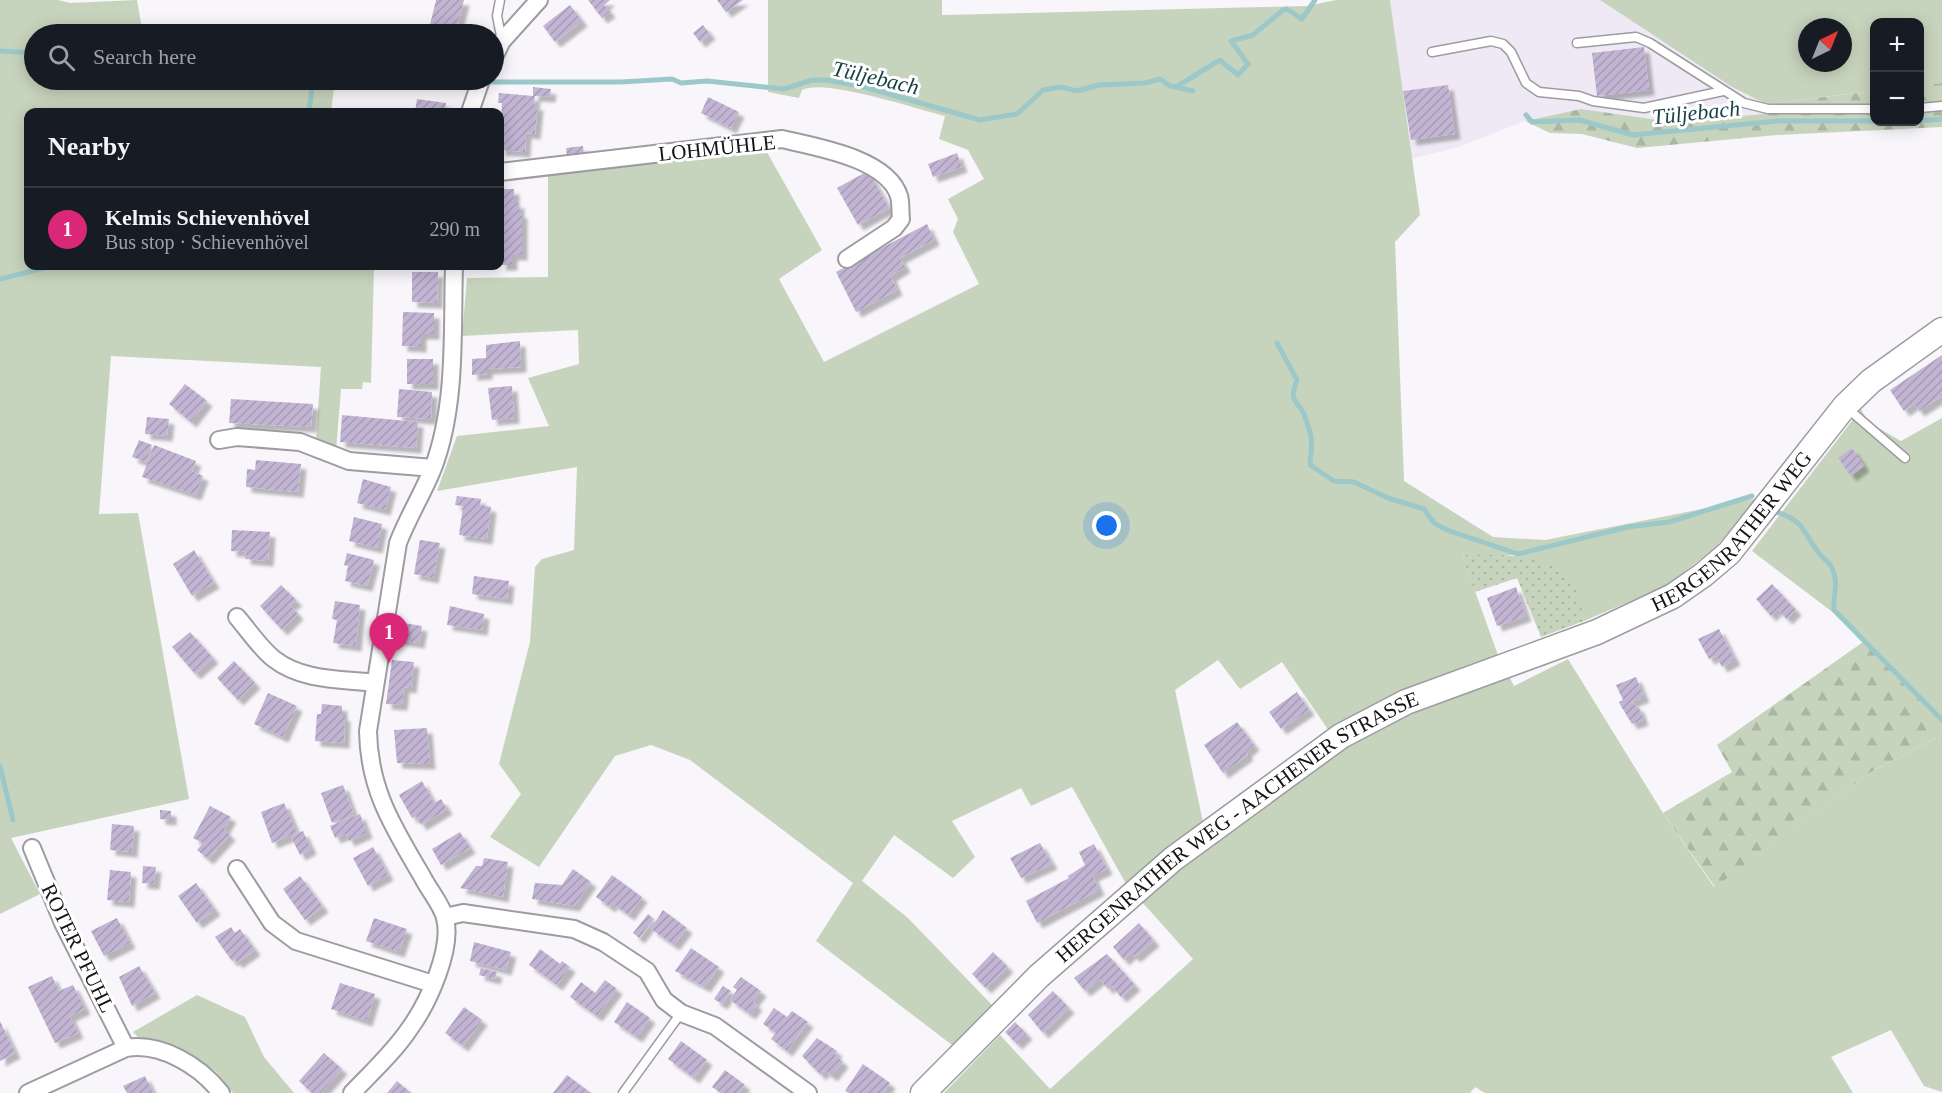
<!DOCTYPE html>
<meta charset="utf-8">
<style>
:root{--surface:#171b24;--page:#20242c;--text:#f1f3f6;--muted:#9ea1a6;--line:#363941;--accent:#db2777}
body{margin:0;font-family:"Times New Roman",serif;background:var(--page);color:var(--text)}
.controls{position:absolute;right:18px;top:18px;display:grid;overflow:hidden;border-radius:12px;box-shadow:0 3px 15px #0003}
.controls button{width:54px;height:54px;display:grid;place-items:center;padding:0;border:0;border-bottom:2px solid var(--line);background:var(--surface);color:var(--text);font:30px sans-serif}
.compass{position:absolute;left:1798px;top:18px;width:54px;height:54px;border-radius:50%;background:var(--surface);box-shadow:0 3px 15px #0003;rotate:43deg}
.you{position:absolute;left:1107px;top:526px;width:21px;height:21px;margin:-15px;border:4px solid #fff;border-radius:50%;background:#1a73e8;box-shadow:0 0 0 9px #1a73e833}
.badge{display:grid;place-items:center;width:39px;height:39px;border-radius:50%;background:var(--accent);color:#fff;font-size:20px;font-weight:700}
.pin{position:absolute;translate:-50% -50px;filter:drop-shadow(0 2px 3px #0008)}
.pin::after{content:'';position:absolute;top:32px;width:21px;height:18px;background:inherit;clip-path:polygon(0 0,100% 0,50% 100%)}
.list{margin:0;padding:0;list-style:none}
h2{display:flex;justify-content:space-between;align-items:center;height:78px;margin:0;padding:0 24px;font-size:26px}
h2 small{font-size:20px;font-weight:400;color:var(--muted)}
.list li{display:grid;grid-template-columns:39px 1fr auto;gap:18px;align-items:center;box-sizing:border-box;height:84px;padding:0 24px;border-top:2px solid var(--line)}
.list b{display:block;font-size:22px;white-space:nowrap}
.list p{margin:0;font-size:20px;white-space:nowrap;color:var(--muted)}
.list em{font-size:20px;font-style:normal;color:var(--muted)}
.icon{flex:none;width:33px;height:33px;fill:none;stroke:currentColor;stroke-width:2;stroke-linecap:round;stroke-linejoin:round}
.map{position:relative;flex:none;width:1942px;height:1093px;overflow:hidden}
.search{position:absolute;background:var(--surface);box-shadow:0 3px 15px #0003;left:24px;top:24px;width:480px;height:66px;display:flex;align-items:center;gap:15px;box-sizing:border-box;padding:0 21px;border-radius:33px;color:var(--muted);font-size:22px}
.panel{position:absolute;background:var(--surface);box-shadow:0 3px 15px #0003;left:24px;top:108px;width:480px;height:162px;border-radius:12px}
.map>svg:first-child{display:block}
.built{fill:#efe9f6}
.grass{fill:#c7d4bd;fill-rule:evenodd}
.forest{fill:url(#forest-firs)}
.park{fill:url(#park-dots)}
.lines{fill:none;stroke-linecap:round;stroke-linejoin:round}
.stream{stroke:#9cc8ca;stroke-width:5}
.building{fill:url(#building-hatch);filter:url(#shadow)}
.lane-casing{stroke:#9e9ba1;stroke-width:11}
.street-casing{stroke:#9e9ba1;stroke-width:20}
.secondary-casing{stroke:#9e9ba1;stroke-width:27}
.lane{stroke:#fff;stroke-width:8}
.street{stroke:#fff;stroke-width:16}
.secondary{stroke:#fff;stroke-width:24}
.labels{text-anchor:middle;stroke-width:6;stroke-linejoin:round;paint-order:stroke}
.street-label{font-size:21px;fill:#141315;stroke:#fff}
.water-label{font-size:22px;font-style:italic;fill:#184144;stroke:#fff}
</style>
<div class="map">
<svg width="1942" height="1093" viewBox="0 0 1942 1093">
<defs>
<pattern id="forest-firs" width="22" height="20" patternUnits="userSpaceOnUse" patternTransform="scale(1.5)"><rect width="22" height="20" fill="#c7d4bd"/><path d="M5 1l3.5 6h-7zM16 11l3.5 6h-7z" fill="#aab5a2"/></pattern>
<pattern id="park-dots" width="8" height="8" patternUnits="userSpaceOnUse" patternTransform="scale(1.5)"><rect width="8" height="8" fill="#c7d4bd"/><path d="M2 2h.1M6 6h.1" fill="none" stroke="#aab5a2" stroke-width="1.8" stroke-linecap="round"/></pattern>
<pattern id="building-hatch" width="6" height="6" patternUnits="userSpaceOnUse" patternTransform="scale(1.5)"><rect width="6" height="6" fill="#c2b5d4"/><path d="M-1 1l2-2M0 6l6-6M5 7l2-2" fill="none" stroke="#a69bb5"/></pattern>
<filter id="shadow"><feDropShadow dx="5.5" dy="5.5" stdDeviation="1.5" flood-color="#0004"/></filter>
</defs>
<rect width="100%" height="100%" fill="#f8f5fb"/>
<path class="built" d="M1390,0H1600L1732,87L1766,104L1764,114L1673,122L1581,109L1525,121L1459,147L1410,159Z"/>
<path class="grass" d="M0,0H58L70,3L137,0L143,34H34V80H335L331,112H28V266H374L371,383L363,382L362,389H341L336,451L316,440L321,367L111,356L99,514L138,513L189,799L11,838L40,894L0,914Z
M768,0H942V15L1307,6L1336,0H1390L1420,215L1395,242L1404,481L1493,537L1545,540L1758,498L1716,547L1666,586L1584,621L1576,590L1516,555H1462L1498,655L1514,686L1568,659L1663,813L1714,887L1871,772L1942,735V1092L1924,1086L1891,1030L1831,1057L1853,1093H1485L1475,1087L1470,1093H944L1000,1035L1050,1089L1193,959L1126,884L1072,787L1031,806L1021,788L952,821L975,857L953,878L894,835L862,881L908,918L993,1006L952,1045L816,941L853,883L690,760L651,745L615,756L539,867L490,837L521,794L499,764L530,642L535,567L542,559L574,550L577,467L437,491L457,436L549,426L528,378L579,364L578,330L462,336L467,278L548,277V172L764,147L822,250L779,279L824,362L979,284L953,232L958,219L948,199L984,179L968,150L939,139L945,116C916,109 824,78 802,90L799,98L768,92ZM1218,660L1240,689L1282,662L1329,731L1203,822L1175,690Z
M1600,0H1942V83L1920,86V22H1874V91L1766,104L1732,87ZM1807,27H1843V63H1807Z
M1861,409L1868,422L1901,441L1942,418V723L1843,620L1752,551Z
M197,995L245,1017L264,1057L294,1093H233C228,1087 223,1079 218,1074C205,1060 158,1038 139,1038L133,1032Z"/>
<path class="forest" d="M1942,83V127L1777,135L1637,148L1582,134L1550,133L1525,121L1581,109L1673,122L1763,114L1766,104L1874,91V122H1920V86Z
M1863,642L1942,723V735L1871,772L1715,887L1663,813L1732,772L1717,745Z"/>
<path class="park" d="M1462,555C1501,555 1554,550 1576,589C1581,598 1582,612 1584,621L1541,637L1517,578L1475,592Z"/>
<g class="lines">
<path class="stream" d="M0,51L34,53
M453,80L475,81
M485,82H621L672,79L681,83L707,81L784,89L812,80H827L864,87L980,120L1017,114L1043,90L1061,87L1077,91L1099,85L1145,83L1160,79L1170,86L1176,87L1220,60L1238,75L1248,64L1231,41L1253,35L1283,10L1287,9L1302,19L1315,0
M1176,87L1193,91
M309,112L313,80
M1526,115L1532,122L1579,120L1633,135L1777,121H1874
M1920,121L1942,119
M1886,122H1909
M0,279L52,266
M1277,343L1297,380C1289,403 1295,397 1304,414C1306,419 1308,427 1310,432C1314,444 1310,453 1310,465L1334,481L1354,482L1388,498L1424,509L1434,523L1447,530L1518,554L1628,527L1669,522L1752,496
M1776,512C1803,519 1804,533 1818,552C1826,562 1832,562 1835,578C1837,585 1833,600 1834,610L1942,720
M0,766L13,820"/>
</g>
<path class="building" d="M436,0H464L456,32L458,34L428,33Z
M588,0H610L604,5L610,12L602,18Z
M717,0H743L726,12Z
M570,5L582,21L555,42L543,26Z
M703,25L710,34L700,42L693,33Z
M1644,47L1649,90L1597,96L1592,53Z
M1448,85L1455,134L1411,140L1403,91Z
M533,87L551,89L550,97L535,96L534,105H538L535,134L526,133L525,152L500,150L502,103H498L499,93L533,96Z
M708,97L739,112L731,128L701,113Z
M417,99L446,103L445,112H415Z
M583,146L584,155L567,156L566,148Z
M957,153L962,167L933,177L928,164Z
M868,171L889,208L858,225L837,188Z
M502,189H514V203H519V213H522V255H512V265H501L500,202H502Z
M927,224L934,240L900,258L905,267L891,276L897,290L856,312L836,272Z
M412,272H438L437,303L412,302Z
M403,312L434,313V334H421V347L402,346Z
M520,341L521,367L487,369V374L472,375V359L486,358V345Z
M1942,355V396L1919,411L1914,404L1904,411L1890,390Z
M407,359H433V384H407Z
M185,384L207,401L191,422L169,404Z
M512,386L514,418L492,420L488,388Z
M399,389L432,392L431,419L397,417Z
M231,399L313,404L311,427L229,423Z
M342,415L418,422L416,448L340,442Z
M147,417L169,419L167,436L145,434Z
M139,440L152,445L146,462L132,457Z
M154,445L196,461L192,471L203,476L196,495L142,477Z
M1852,448L1864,466L1851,476L1838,458Z
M256,460L301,464L298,492L246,487L247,469L255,470Z
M363,479L391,487L385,510L357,503Z
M457,496L481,499L480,505L491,507L487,539L459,535L463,506L455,505Z
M354,517L382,524L377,548L349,541Z
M232,530L270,532L268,561L245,559L246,552L231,551Z
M420,540L440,543L433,578L414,574Z
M194,550L214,583L192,596L173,564Z
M347,553L374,560L367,586L345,581L348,566L344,565Z
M474,576L509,581L507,599L472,594Z
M1772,584L1796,610L1787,619L1777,609L1771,616L1756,599Z
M281,585L297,601L290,605L298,614L282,630L260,606Z
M1516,587L1526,616L1497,626L1487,598Z
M335,601L360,605L356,646L333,643L337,620L332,619Z
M450,606L484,614L482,630L447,625Z
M397,622L422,626L419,643L395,639Z
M1719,629L1735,660L1722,667L1716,656L1709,659L1698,639Z
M190,632L213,658L195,674L172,647Z
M392,660L414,662L411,688L404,687L402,705L386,704Z
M234,661L255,683L238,700L217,678Z
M1636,677L1644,697L1631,702L1639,708L1643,720L1632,724L1621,706L1619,702L1623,700L1616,685Z
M1297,692L1309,710L1281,729L1269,712Z
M268,693L297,706L283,737L254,724Z
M322,704L342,706V716H345L344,743L315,741L317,714H321Z
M1237,722L1254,745L1246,752L1248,755L1223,773L1204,745Z
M427,728L430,764L397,763L394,730Z
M422,781L434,803L441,799L447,809L421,825L416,816L412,818L399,795Z
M343,785L354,815L332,823L321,793Z
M284,803L297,833L272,843L261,812Z
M210,806L231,817L224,829L230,835L208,859L197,850L203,843L193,838Z
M160,810L171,811V820L160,819Z
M360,814L367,833L349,841L346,834L335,838L330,826Z
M112,824L134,826L132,852L110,850Z
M303,831L311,849L300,855L291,837Z
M460,832L470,848L441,865L432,849Z
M1040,843L1052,864L1021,878L1010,858Z
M1094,844L1107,869L1093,876L1099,890L1037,923L1026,901L1069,878L1068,876L1085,865L1079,852Z
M373,847L388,875L368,886L353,858Z
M484,858L508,862L503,897L460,888L476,866H482Z
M143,866L156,867L154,884L142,883Z
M573,869L591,882L574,906L532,899L535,883L562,885Z
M110,870L131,872L129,902L107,900Z
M612,875L642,897L629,915L612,903L610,907L596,897Z
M300,876L323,907L305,920L283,889Z
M196,883L215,910L197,923L178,896Z
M663,910L687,928L674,945L651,929Z
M648,914L654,919L639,938L633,933Z
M117,918L130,943L104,956L91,931Z
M374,918L407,929L399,952L366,941Z
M1139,923L1154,941L1135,957L1131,953L1124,960L1113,947Z
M231,927L235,933L240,929L255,950L237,963L235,959L232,961L215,937Z
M474,942L511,952L506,970L470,961Z
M691,948L719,967L705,987L675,971Z
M540,949L560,964L562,961L570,967L557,985L529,965Z
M993,952L1008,967L986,988L972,974Z
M1107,954L1135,985L1121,997L1111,985L1108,989L1100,979L1085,991L1074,978Z
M139,966L155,993L132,1006L119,977Z
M481,968L497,972L495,979L479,975Z
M52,976L59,991L73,985L85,1009L70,1016L78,1033L55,1043L28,987Z
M741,977L761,991L753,1002L757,1005L750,1014L730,1000L737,990L733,987Z
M605,980L617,989L597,1016L570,997L581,982L595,993Z
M340,983L375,994L367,1021L331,1009Z
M723,986L731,991L722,1004L714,999Z
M1053,991L1069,1008L1043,1033L1028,1015Z
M627,1002L650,1018L637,1037L614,1022Z
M464,1007L482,1020L463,1046L445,1033Z
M774,1008L787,1017L792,1011L808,1022L787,1051L771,1039L776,1033L763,1024Z
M0,1021L15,1053L0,1061Z
M1015,1022L1027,1034L1017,1044L1005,1032Z
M817,1038L837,1051L835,1055L843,1062L832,1076L824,1070L821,1075L802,1056Z
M681,1041L707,1060L694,1078L668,1059Z
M324,1053L342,1069L321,1093H312L299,1081Z
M863,1064L890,1083L884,1093H849L845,1091Z
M725,1070L745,1085L739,1093H721L712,1087Z
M567,1075L591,1093H553Z
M145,1076L153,1093H127L123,1086Z
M397,1081L411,1093H387Z"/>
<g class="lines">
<g class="lane-casing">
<path id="lane" d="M500,0L497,16L502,41
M1577,43L1636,37L1650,43L1744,103L1768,109H1874
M1432,52L1491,41L1503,44L1511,52L1526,83L1539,92L1579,96L1593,101L1644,108L1723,91
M1920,108L1942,106
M1847,408L1905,458
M623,1093L681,1013"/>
</g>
<g class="street-casing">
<path id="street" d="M494,57L502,41L539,0
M470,112L481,80
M500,172L782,139C815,147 887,158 899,196C901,202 900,212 901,219L894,228L847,259
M219,440L237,437L300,442L349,461L433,468
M237,617C249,631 260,648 274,659C302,681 341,679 375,683
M32,848L63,923L126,1048C161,1042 200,1066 221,1093
M237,869L272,923L296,941L433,984
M445,917L463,913L574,929L603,942L647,971L664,1000L681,1013L715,1026L808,1093
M28,1093L126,1048
M352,1093C372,1072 394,1052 410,1028C428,1003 453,949 445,918C442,905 429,890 423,878C394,828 369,791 368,731L398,543C408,517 423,493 433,468C457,405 452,331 454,266"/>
</g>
<g class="secondary-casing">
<g id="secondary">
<path id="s1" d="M923,1093L1039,976L1173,859L1341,736L1406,702L1597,632L1673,596L1703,575L1729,553L1845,406L1871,381L1942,330"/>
</g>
</g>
<use href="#lane" class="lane"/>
<use href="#street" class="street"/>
<use href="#secondary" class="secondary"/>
</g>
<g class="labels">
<g class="street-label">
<text transform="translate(717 148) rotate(-6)" y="7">LOHMÜHLE</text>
<text dy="7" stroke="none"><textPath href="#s1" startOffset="999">HERGENRATHER WEG</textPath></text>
<text dy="7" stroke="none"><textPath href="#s1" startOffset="414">HERGENRATHER WEG - AACHENER STRASSE</textPath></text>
<text transform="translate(78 948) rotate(64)" y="7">ROTER PFUHL</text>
</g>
<g class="water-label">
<text transform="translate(876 77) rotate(13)" y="8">Tüljebach</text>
<text transform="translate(1696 112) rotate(-6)" y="8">Tüljebach</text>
</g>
</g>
</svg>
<div class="controls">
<button>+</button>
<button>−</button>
</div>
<svg class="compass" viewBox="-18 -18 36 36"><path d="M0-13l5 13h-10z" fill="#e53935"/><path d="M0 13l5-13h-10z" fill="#9ea1a6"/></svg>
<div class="you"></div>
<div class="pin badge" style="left:389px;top:663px">1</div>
<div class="search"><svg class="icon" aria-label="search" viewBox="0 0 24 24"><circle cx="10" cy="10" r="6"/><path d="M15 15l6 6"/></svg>Search here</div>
<section class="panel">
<h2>Nearby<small></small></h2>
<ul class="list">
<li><span class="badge">1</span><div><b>Kelmis Schievenhövel</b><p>Bus stop · Schievenhövel</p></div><em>290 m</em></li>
</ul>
</section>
</div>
